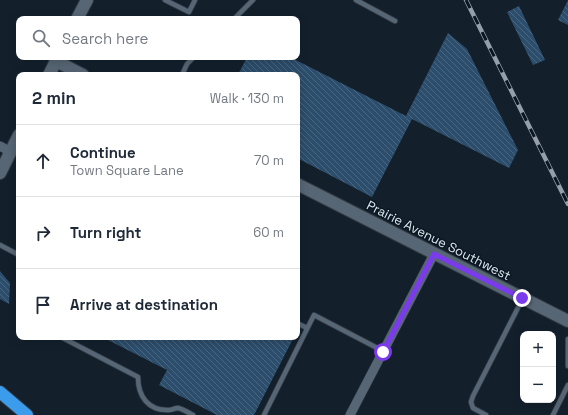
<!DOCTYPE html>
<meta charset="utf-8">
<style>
:root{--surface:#fff;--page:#f6f6f7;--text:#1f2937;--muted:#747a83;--line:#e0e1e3}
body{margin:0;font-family:"Space Grotesk",sans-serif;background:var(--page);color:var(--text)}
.controls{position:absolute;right:12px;bottom:12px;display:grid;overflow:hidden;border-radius:8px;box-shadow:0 2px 10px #0003}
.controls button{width:36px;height:36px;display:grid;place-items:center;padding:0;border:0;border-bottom:1px solid var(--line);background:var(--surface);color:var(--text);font:20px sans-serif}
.stop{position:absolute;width:12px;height:12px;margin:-9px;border:3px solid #7c3aed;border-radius:50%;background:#fff}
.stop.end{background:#7c3aed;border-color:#fff;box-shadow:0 1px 4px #0008}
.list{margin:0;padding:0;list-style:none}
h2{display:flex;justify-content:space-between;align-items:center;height:52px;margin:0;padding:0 16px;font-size:17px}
h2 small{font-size:13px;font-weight:400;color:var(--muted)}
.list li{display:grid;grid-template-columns:26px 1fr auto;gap:12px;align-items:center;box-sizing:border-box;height:72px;padding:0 16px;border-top:1px solid var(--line)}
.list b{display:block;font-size:15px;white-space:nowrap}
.list p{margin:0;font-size:13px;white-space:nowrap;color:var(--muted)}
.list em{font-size:13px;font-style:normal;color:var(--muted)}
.icon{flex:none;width:22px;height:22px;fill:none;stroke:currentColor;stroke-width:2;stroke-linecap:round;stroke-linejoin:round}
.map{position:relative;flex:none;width:568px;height:415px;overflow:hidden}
.search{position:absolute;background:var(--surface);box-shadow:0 2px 10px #0003;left:16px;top:16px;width:284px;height:44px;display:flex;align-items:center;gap:10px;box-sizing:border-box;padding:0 14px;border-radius:8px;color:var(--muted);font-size:15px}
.panel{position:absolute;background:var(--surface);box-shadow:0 2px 10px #0003;left:16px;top:72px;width:284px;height:268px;border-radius:8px}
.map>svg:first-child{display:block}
.building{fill:url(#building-back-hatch)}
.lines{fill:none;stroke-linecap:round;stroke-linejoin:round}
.lane-casing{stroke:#313a44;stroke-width:6}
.street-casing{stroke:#313a44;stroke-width:10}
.secondary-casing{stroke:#313a44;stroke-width:14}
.highway-casing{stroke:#313a44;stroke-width:14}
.lane{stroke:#576675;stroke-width:4.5}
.street{stroke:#576675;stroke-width:9}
.secondary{stroke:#576675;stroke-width:12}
.highway{stroke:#3c9cec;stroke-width:12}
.rail-casing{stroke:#959fa9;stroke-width:4.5}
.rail{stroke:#0a1722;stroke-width:3;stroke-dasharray:9;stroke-linecap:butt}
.route{stroke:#7c3aed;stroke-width:5}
.labels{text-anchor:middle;stroke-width:3;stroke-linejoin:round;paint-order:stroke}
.street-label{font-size:13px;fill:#dde6ee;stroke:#0a1722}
</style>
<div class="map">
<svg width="568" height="415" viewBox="0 0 568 415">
<defs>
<pattern id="building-back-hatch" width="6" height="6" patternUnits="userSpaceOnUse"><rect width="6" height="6" fill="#2c4d6b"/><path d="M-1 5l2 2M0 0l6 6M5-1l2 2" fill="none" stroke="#4a6780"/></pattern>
</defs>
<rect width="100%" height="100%" fill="#13202c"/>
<path class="building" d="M568,0V25L558,20Z
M519,6L545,60L533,65L507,12Z
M448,33L467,49L518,150L509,168L412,119L372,197L297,158V75H238L247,57H290L406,116Z
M0,271L10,283L9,304L0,299Z
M102,337H294L254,415H217L159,385L167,370Z"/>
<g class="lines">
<g class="lane-casing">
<path id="lane" d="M165,0L189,12L195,0
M356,0L395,21
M234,19L253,0
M182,75L187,64L194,57
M0,245L19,255
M297,323L307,328
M61,337L138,377C138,396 148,411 169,410C172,410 175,408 178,408C183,409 189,413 193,415
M568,339V366
M264,415L314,315L383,351
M486,415L473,408L471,402L473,396L523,298
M553,415L568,385"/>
</g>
<g class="street-casing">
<path id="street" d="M0,146L11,152
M350,415L434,254"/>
</g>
<g class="secondary-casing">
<path id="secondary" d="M77,19L87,0
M56,61L83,75
M49,75L58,57
M0,173L19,135
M297,184L568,321"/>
</g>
<g class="highway-casing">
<path id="highway" d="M0,392L27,415"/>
</g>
<use href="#lane" class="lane"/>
<use href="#street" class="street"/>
<use href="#secondary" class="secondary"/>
<use href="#highway" class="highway"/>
<g class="rail-casing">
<path id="rail" d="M466,0L568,204"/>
</g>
<use href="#rail" class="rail"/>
</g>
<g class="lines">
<path class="route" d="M383,352L434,254L522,298"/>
</g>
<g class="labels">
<g class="street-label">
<text transform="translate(439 240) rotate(27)" y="5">Prairie Avenue Southwest</text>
</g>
</g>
</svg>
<div class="controls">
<button>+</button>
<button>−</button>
</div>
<div class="stop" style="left:383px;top:352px"></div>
<div class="stop end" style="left:522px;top:298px"></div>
<div class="search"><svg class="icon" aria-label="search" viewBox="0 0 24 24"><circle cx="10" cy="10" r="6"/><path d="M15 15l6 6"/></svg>Search here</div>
<section class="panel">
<h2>2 min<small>Walk · 130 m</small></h2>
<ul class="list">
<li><svg class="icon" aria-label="ahead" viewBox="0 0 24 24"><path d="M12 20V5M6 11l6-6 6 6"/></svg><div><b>Continue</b><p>Town Square Lane</p></div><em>70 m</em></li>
<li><svg class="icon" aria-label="right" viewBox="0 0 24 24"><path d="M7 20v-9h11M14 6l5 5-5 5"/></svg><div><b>Turn right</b></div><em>60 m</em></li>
<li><svg class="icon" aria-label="arrive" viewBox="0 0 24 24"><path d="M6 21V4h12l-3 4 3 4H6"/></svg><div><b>Arrive at destination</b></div></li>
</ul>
</section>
</div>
